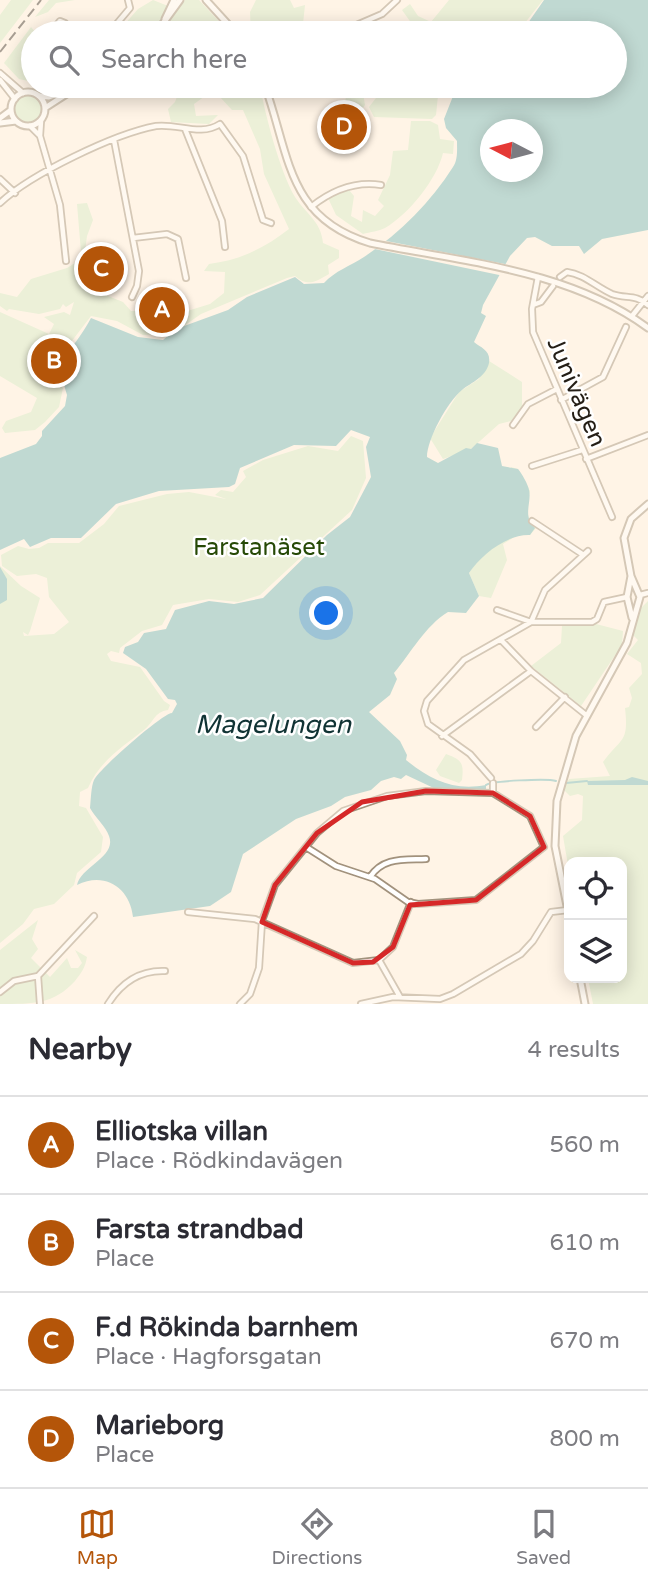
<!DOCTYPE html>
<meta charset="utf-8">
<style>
:root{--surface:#fff;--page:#f7f7f7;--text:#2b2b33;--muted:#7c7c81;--line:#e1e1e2;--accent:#b45509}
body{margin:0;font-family:"Varela Round",sans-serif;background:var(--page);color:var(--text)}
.controls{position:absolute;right:21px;bottom:21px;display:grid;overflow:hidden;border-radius:14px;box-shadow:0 4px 18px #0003}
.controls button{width:63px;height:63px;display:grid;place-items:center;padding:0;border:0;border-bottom:2px solid var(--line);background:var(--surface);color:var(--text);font:35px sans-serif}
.compass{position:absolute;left:480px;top:119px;width:63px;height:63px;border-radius:50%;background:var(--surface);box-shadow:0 4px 18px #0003;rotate:276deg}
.you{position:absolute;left:327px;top:614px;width:24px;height:24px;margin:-18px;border:5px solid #fff;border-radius:50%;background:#1a73e8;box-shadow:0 0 0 10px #1a73e833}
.badge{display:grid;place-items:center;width:46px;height:46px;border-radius:50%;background:var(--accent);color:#fff;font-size:23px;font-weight:700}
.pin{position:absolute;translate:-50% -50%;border:4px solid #fff;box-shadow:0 2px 7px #0006}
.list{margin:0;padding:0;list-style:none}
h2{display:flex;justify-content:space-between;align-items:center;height:91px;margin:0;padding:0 28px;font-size:30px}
h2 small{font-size:23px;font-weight:400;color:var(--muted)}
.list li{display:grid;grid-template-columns:46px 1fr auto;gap:21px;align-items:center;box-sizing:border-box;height:98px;padding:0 28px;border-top:2px solid var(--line)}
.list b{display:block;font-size:26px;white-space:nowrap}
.list p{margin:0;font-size:23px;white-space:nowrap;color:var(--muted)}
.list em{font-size:23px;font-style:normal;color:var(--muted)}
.icon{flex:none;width:38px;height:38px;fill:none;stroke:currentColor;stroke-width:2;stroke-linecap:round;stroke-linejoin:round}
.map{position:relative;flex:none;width:648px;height:1004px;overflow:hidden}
.search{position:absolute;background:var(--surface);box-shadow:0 4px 18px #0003;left:21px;right:21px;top:21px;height:77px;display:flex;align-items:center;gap:18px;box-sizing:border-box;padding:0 24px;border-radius:38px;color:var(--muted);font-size:26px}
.sheet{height:483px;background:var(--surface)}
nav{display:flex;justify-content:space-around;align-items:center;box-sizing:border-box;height:98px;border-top:2px solid var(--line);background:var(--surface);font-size:19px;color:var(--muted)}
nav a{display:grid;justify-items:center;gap:4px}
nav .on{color:var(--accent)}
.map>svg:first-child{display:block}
.built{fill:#fcebd2}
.green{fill:#d4ecc7}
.water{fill:#74b9ba;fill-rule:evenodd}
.pier{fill:#fff4e6}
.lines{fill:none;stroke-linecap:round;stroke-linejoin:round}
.stream{stroke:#74b9ba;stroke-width:2}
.minor-casing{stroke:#a2927d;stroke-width:8}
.major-casing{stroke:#a2927d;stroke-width:9}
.minor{stroke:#fff;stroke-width:4.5}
.major{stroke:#fff;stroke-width:5}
.rail{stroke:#3e372f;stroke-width:2;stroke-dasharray:10 5;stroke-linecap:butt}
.marked{fill:none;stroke:#d62828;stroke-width:5;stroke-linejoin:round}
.labels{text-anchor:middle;stroke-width:5;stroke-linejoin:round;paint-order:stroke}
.street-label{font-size:24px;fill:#241e16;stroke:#fff}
.park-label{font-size:24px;fill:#264906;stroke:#fff}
.water-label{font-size:26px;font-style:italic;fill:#103334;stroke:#fff}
</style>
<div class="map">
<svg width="648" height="1004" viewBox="0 0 648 1004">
<rect width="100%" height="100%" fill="#fff4e6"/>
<path class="built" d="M341,122L349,126L348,137H324L325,124Z"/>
<path class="green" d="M11,0H33L0,43V15Z
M49,0H75L56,3L48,12L35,17Z
M153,0L168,6L161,21L150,33H131L123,26L138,9Z
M185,0H199L230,33H206L202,29L182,24L171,33H161Z
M256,0H290L294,8L305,5L302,33H251L250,12Z
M449,0H543L517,33H406L412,24L402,10L410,4L418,16L431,22Z
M31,27L36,33L33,82L19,79L4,63Z
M187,86H260C265,114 280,172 295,197C306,214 321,221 323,243L339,250V258L328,265L329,274C315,282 308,287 295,276L287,278L201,314L181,328L172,327L159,334L143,335L117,321L91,316L65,350L51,345L46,352V373L63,388L59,407L45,422L35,430L5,433L2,428L6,421L31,412L37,398L0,376V312L49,334L54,324L44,317L64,312L70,315L74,302L66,307L63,304L60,309L39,314L9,309L7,311L0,306V293L17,297L31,279L67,268L75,263L81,252L77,204L87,203L93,220L87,236L82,273L98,292L123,302L131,311H148L157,320L171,318L179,306L184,308V312L210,304L224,293L225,272L204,271L209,264C240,260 263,249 289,229L264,174L260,149L243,110H232L220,97L205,96L194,104L196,116L218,115L209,124L171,122L168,109L175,102L180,89Z
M342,86H441V92L427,88L420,92L425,90L438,95L436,115L432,119L374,117L369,107L376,98L389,95L387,91Z
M346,92L363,93L365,105L359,113L345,111Z
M14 109a15 15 0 1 1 30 0a15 15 0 1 1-30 0Z
M411,121H430L438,125L440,139L454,141L453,154L443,153C437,179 409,214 385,228C379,231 370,232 363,234L336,215L328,198L349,190L354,196L351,216L362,222L363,210L375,216L384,206L378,200L390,175L393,151L408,150Z
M489,361L522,382V407L511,421L499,424L471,449L443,459L430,438L459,392L479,379Z
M351,436L363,441L366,478L352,510L260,595L238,602L209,599L173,605L162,625L142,631L120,648L119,653L111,651L107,654L111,661L140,667L164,701L170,705L168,710C154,712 154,722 144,730C122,747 99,762 88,788L80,792L79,806L86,808L103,837L101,852L77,873L74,885L54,904L34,909L23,924L0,943V566L21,586L40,598L30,631L28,635L23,632L24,636L54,634L69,622L49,597L47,578L36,574L17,576L2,566L1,555L18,546L29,549L39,548L48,543H79L104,524L119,506L167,494L189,492L226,499L215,495L221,490L233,492L246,477L243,471L263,460L308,446L338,451Z
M511,467L518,469L530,491L526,507L530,523L536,528L530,535L519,534L503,544L507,560L491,598L479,596L469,573L477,561Z
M648,601V1004H593L588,978H622V862H569V871L563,836L582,820L583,796L578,794L570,796L563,789L569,779L610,776L603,762C621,737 629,744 625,708L629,707L632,698L629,688L642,674L641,663L627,654L638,640L632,634L641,608Z
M596,624L623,631L622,645L581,706L531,666L561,643L562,626Z
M446,754C462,760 464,763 462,780L459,783L440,776L436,770Z
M38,920L32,939L38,949L31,958L50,977L67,958L71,968H78L82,963L75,950L87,957C85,968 82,972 75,981C54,1004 34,1004 0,1004V950Z"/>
<path class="water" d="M544,0H648V230L602,239L584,254L579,246H552L535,237L527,238L510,256L483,305L481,313L486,316L474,342C481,348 491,350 489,363C486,377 472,382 462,390C447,402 427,440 427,457L438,463L466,448L471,449L477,443L498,448L502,466L518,469C522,474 528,484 529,490C532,503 522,516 535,528L530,535C507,534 481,555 469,573L479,596L466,613L448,612C425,626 411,653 394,673L397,679L390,695L369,712L400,741L407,755L406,760C431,780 453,791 486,785V790H438L406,775L401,779L394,777L381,781L371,790L345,797L331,806L296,819L243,854L231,892L210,906L133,917C130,888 105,871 77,885C81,866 117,857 109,836C106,827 95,817 90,808C91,799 91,787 94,780C99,769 163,713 172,713L177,704L175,700L168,699L146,669L123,653L125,647L138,642L144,633L166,629L175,610L209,601L234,604L263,598L327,535L350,517L371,477L366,447L370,437L351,430L336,446L294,445L240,468L235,484L229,487L159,491L116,504L81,538H51L30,547L24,539L0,550V458L36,444L42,436V431L65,406L67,395C54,356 74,351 91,318L138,337L163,340L176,329L228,310L247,297L295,277L304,284L324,283C335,271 350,266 364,257C400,233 431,202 453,167C458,160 457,149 457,141L446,128L444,119L457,86H615V33H521ZM490,130H532V172H490Z
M0,567L7,579V600L0,604Z
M632,777L648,781V785H588L587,781L625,780Z"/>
<path class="pier" d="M381,240L510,265L504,276L370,248Z"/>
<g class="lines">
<path class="stream" d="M566,783L587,781
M486,785C490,781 548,778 556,781"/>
<g class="minor-casing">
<path id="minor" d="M57,33L56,26L60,21L65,23L73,33
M109,33L130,8L128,0
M338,33L382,14L397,0
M0,73L23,93
M0,80L15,99
M41,121L40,136L60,205L66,261
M30,126L39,135
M185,129L222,221L225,247
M114,140L139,271L137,286L132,297
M0,179L15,193
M0,203C31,174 114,134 156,126C178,123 200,137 220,124L243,156L263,220L271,223
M311,207C331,191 355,181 381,185
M133,238L167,234L178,239L186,278
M538,277L532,309L533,332L612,517
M560,277L567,272C584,274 596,287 612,294C626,299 636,294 648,305
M533,305L541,302L553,286
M632,316L648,296
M561,400L603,377L626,327
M513,425L528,404L555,390
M586,459L648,435
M532,466L582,450
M532,521L582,554
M640,595L648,593
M497,610L531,622H592L597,619L604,602L627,597
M501,640L531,671L586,715
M536,727L565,697
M442,736L531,671
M491,778L470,754L428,724L424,711L427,701L464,660L531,622L545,590L588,551
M493,783V793
M306,847L336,866L375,879L408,902L418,904L476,900L544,847
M370,877C383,857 403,860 426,859
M188,912L255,919L353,963L379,960L400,997
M379,960L393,947L411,902
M38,976L94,916
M0,992L14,981L38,976L40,1004
M108,1004C121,983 140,970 165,971
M240,1004L250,994L259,968L262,921L275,885L317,833L343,811L387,796L426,791L493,793L530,816L544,847
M361,1004L393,997L440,999L453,994L521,954L533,941L551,912L568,910"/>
</g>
<g class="major-casing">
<path id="major" d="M206,0L236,33
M165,19L174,0
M156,33L180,0
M265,86C290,156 287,218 370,243C464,262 569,270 648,328
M11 109a17 17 0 1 1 34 0a17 17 0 1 1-34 0Z
M40,96L49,97L70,89
M45,108L79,86
M0,118L11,110
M0,123L16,121
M632,618L627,597L631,576L624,538L631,519L648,504
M569,916L555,846L557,801L576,736L627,643L640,597L631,576
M580,978L585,1004"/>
</g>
<use href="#minor" class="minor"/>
<use href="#major" class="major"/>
<path class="rail" d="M0,52L41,0"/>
</g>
<path d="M0 0H648V1004H0ZM426,791L493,793L530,816L544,847L476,900L410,905L393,947L373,962L353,963L262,922L275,885L317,833L362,802Z" fill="#fff4e6" fill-opacity=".55" fill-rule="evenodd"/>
<path class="marked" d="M426,791L493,793L530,816L544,847L476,900L410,905L393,947L373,962L353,963L262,922L275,885L317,833L362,802Z"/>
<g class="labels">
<g class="street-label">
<text transform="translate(577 392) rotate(67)" y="8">Junivägen</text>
</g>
<g class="park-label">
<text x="259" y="555">Farstanäset</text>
</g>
<g class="water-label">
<text x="273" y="733">Magelungen</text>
</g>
</g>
</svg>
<div class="controls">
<button><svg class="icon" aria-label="locate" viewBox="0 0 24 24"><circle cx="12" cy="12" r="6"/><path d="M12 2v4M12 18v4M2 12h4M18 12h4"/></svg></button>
<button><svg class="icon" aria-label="layers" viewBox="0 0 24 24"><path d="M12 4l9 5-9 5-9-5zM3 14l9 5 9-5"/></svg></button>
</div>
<svg class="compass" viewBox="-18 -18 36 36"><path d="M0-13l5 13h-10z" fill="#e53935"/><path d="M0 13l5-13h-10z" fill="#7c7c81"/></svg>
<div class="you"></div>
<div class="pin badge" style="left:162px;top:310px">A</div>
<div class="pin badge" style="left:54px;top:361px">B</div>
<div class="pin badge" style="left:101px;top:269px">C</div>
<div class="pin badge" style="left:344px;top:127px">D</div>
<div class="search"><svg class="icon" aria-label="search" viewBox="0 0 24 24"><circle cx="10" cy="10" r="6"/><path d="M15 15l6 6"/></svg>Search here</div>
</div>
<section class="sheet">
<h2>Nearby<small>4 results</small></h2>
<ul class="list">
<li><span class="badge">A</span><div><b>Elliotska villan</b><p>Place · Rödkindavägen</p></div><em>560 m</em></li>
<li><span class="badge">B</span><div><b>Farsta strandbad</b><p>Place</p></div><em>610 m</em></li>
<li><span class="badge">C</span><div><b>F.d Rökinda barnhem</b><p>Place · Hagforsgatan</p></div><em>670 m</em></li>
<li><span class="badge">D</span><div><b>Marieborg</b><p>Place</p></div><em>800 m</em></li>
</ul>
</section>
<nav>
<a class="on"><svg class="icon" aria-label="map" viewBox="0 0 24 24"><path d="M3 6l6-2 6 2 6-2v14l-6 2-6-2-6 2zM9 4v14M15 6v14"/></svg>Map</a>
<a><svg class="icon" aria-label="directions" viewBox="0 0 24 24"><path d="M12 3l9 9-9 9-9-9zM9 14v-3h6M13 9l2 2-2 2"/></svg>Directions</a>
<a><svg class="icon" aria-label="saved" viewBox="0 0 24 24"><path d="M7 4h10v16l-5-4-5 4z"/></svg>Saved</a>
</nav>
